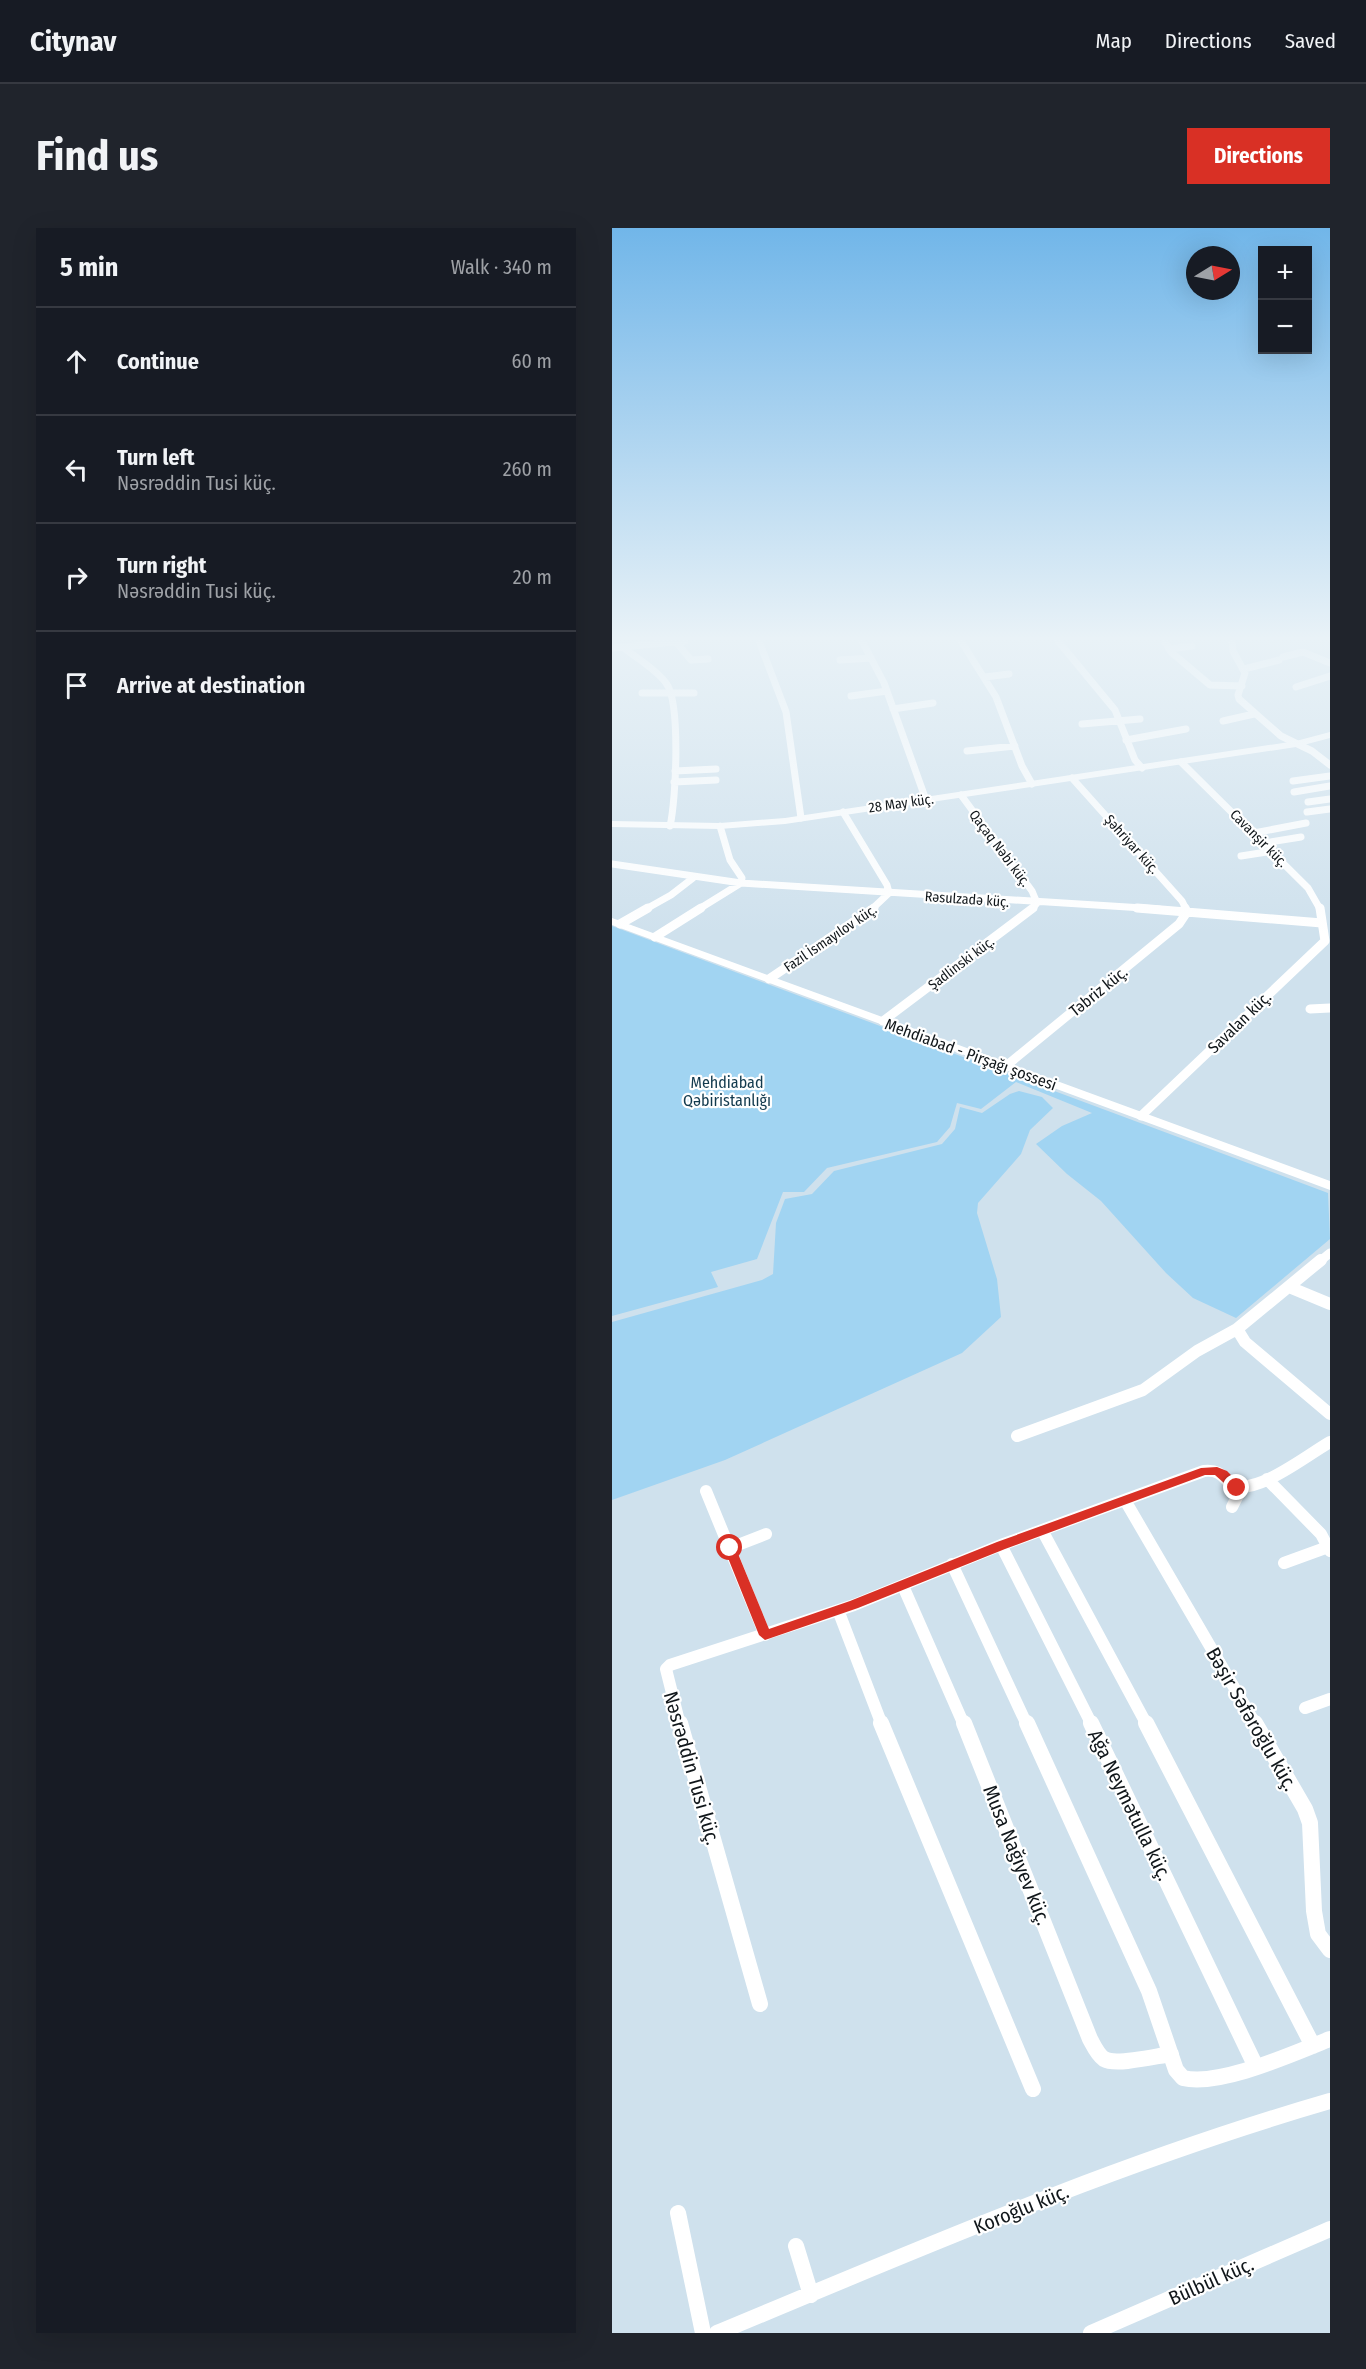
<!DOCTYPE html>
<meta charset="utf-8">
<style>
:root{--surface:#171b24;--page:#20242c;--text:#f1f3f6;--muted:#9ea1a6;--line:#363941;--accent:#d93025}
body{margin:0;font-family:"Fira Sans Condensed",sans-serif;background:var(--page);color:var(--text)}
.controls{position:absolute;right:18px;top:18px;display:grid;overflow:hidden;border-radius:0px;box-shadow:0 6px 24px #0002}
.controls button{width:54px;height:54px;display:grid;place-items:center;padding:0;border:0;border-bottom:2px solid var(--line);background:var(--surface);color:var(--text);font:30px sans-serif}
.compass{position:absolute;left:574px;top:18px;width:54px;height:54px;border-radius:50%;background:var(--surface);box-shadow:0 6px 24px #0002;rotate:80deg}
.stop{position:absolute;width:18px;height:18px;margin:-14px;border:4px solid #d93025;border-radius:50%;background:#fff}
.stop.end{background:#d93025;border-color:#fff;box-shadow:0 2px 6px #0008}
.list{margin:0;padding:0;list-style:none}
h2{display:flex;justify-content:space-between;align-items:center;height:78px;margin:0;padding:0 24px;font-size:26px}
h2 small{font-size:20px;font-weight:400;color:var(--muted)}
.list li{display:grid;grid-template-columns:39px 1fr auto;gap:18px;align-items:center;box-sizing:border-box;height:108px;padding:0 24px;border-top:2px solid var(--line)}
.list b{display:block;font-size:22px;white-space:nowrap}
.list p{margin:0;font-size:20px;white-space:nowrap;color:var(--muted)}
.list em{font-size:20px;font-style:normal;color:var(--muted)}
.icon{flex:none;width:33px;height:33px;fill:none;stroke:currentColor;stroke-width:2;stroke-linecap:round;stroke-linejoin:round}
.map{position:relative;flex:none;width:718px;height:2105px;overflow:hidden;border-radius:0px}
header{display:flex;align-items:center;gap:36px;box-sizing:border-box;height:84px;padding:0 30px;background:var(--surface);border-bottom:2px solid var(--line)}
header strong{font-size:28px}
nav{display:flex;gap:33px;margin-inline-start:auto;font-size:21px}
.intro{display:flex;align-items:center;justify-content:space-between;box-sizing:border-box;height:144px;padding:0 36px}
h1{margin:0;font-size:42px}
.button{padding:15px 27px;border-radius:0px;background:var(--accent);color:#fff;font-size:21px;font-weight:700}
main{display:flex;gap:36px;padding:0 36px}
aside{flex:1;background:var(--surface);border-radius:0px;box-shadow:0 6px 24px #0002}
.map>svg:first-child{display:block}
.green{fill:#a1d4f2}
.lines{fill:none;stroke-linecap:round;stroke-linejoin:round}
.street-far3{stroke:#fff;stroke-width:7}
.street-far2{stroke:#fff;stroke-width:9}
.street-far1{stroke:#fff;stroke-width:12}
.street{stroke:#fff;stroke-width:16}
.secondary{fill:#fff;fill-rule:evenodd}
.route{fill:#d93025}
.labels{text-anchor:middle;stroke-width:4.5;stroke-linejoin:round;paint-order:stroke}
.far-street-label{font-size:14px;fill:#10161a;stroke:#fff}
.street-label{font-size:16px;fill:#10161a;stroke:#fff}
.park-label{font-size:16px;fill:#123a4e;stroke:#fff}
.near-street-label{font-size:20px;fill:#10161a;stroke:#fff}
</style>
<header>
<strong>Citynav</strong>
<nav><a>Map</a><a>Directions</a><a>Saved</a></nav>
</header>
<div class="intro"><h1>Find us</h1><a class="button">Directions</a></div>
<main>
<aside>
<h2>5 min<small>Walk · 340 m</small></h2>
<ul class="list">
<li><svg class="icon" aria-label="ahead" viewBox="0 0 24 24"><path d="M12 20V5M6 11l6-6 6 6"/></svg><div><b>Continue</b></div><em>60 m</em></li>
<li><svg class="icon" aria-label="left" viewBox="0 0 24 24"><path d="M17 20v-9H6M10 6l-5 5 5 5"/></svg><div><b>Turn left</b><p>Nəsrəddin Tusi küç.</p></div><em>260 m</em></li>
<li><svg class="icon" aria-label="right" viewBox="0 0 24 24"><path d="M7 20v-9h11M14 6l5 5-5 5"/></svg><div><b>Turn right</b><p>Nəsrəddin Tusi küç.</p></div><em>20 m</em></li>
<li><svg class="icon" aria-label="arrive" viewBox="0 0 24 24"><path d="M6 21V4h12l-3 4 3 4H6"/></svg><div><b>Arrive at destination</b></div></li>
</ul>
</aside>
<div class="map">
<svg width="718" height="2105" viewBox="0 0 718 2105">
<rect width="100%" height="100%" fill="#cfe1ed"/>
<path class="green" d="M0,698L716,965L718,1011L624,1090L581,1070L554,1045L489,973L455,946L424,916L450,898L480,885L404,854L369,881L345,875L338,899L325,914L215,940L192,964H171L145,1031L99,1044L106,1059L0,1088Z
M407,863L430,869L441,880L418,902L409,926L366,975L365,985L385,1051L389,1089L350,1125L113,1232L0,1272V1094L150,1052L161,1046L164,995L173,971L200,966L222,943L330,916L343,901L348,879L370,885L398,866Z"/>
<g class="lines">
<path class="street-far3" d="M147,413L174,484L189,590
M250,413L272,455L314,572
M349,413L384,469L410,538L420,556
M446,413L503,482L523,532L530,540
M620,413L621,423L633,445L626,467L627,471L669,508L700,523L718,537
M64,414L79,432L96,431
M553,414L559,424L598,457L630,458
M11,419C24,430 44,441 54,455C69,474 64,573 58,598
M0,420L73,413
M557,421L580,418
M671,429L691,424L718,435
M228,432L259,430
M632,441L667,432
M373,449L397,446
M684,459L718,448
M30,465H82
M239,468L275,463
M281,481L321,475
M611,493L642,486
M470,496L528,491
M514,512L574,501
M355,523L403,518
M569,534L696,660L708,681
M63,543L104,541
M460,550L570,673L574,681
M681,553L718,548
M62,554L104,552
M682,564L718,558
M349,567L420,663L425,675L420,681
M696,574L718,571
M231,584L275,657L277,665L260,681
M695,584L718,581
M642,605L694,595
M652,615L689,609
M629,628L661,623
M0,636L129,655L547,681
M34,681L59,667L81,650
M87,681L129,655L130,650L118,632L108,598"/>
<path class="street-far2" d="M525,680L710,695
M8,696L36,680
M43,709L89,680
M157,751L262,680
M698,781L718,780
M271,793L421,680
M394,838L567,696L575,684L573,680
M529,888L713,713L708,680
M707,1034L718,1025"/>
<path class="street-far1" d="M709,1032L625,1101L633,1114L718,1186
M677,1059L718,1076
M405,1208L531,1162L585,1123L625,1101
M655,1251L709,1306L718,1323
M94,1263L153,1407
M514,1274L644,1497
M620,1279L629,1261
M430,1302L535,1497
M389,1317L480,1497
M118,1320L154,1306
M672,1335L716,1319
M340,1336L415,1497
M291,1358L352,1497
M226,1382L270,1497
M693,1480L718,1471
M68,1497L54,1441L58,1437L242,1377L389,1317L592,1243C614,1241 611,1255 624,1258C649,1264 697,1226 718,1214"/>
<path class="street" d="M68,1495L148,1776
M269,1495L421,1861
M352,1495L478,1811C482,1818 485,1826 492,1831C504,1838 544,1828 559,1826
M415,1495L537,1763L564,1842L571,1850C608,1859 682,1825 718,1811
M479,1495L644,1839
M534,1495L701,1818
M643,1495L693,1581L698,1595L702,1683L706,1706L718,1722
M66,1985L91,2105
M184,2018L199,2067
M105,2105C307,2021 507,1934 718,1873
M479,2105L718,2001"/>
<path class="secondary" d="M718,504V510L684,519L173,596L108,601L0,599V593L108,595L173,590L684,513Z
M0,690L718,953V962L0,697Z"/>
</g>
<linearGradient id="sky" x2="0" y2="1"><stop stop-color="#71b6e9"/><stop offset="0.58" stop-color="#e9f2f7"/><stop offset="1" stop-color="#e9f2f7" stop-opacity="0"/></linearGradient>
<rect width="718" height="707" fill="url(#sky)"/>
<path class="route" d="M605,1239L615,1243L629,1257V1263H621L603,1247H593L393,1321L246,1380L153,1412L147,1407L112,1320L114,1316H122L157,1401L238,1373L385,1314L589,1240Z"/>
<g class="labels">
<g class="far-street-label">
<text transform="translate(289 575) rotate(-8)" y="5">28 May küç.</text>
<text transform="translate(647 610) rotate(45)" y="5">Cavanşir küç.</text>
<text transform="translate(520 616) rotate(48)" y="5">Şəhriyar küç.</text>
<text transform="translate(388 620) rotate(53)" y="5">Qaçaq Nəbi küç.</text>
<text transform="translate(355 671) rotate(4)" y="5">Rəsulzadə küç.</text>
<text transform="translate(218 710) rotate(-34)" y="5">Fazil İsmayılov küç.</text>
<text transform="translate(349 735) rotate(-37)" y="5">Şadlinski küç.</text>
</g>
<g class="street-label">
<text transform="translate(486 763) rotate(-39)" y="6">Təbriz küç.</text>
<text transform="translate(627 794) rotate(-44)" y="6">Savalan küç.</text>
<text transform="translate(359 826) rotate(20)" y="6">Mehdiabad - Pirşağı şossesi</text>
</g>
<g class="park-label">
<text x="115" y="860">Mehdiabad<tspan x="115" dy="18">Qəbiristanlığı</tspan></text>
</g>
<g class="near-street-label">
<text transform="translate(640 1491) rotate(60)" y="7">Bəşir Səfəroğlu küç.</text>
<text transform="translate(80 1540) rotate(74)" y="7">Nəsrəddin Tusi küç.</text>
<text transform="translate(518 1577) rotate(64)" y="7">Ağa Neymətulla küç.</text>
<text transform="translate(405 1627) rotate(68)" y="7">Musa Nağıyev küç.</text>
<text transform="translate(409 1981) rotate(-22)" y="7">Koroğlu küç.</text>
<text transform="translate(599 2053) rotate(-24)" y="7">Bülbül küç.</text>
</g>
</g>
</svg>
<div class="controls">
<button>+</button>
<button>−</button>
</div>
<svg class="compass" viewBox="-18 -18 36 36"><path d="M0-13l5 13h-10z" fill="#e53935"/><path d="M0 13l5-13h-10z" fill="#9ea1a6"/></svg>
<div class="stop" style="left:118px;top:1320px"></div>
<div class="stop end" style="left:625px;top:1260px"></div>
</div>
</main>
